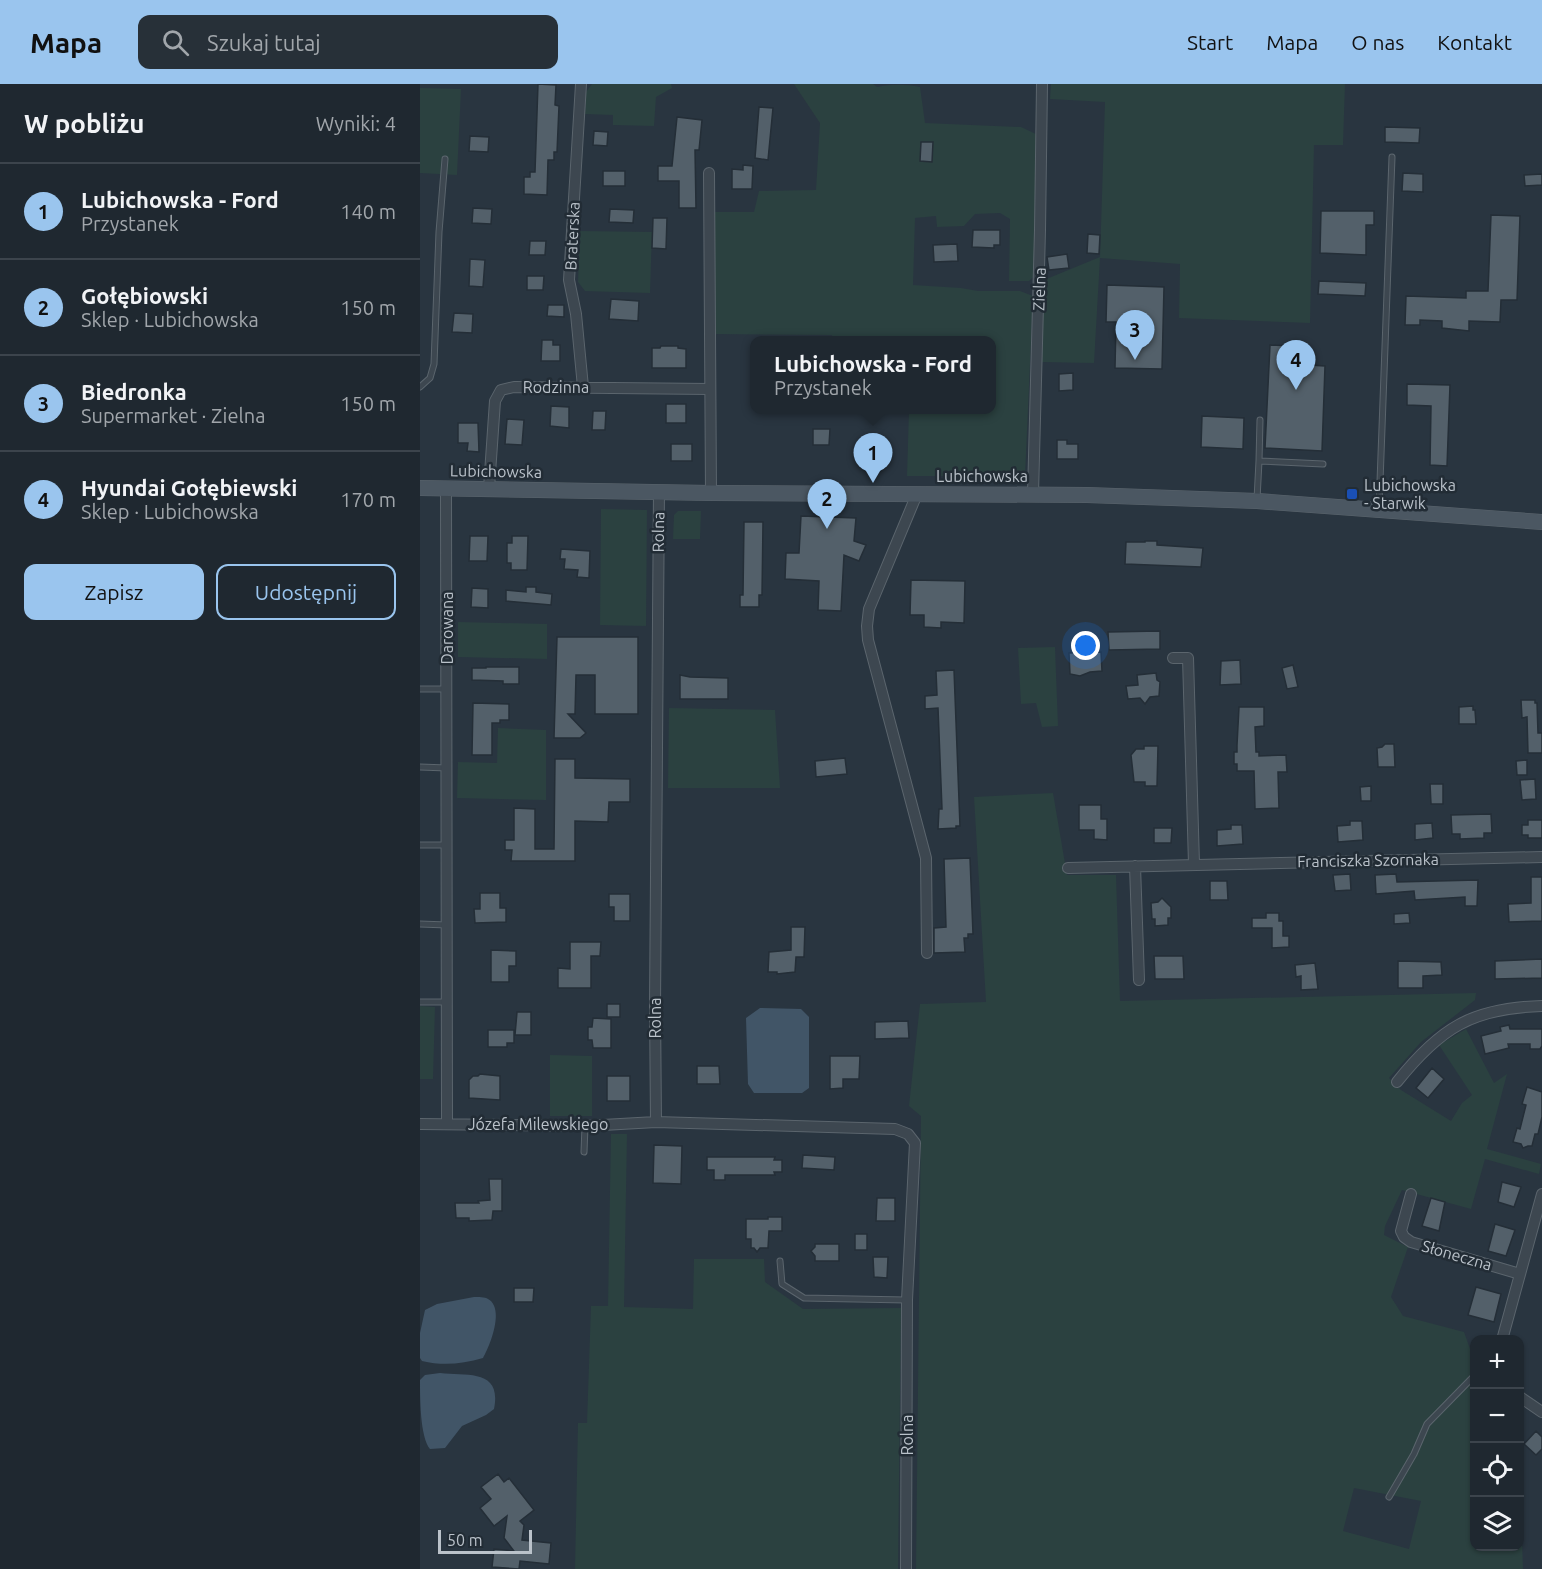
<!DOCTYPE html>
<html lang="pl">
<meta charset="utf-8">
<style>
:root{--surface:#1f2830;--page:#273038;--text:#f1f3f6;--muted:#a1a6ab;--line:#3c444c;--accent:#9ac5ee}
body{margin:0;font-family:Ubuntu,sans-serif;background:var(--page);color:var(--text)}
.controls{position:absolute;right:18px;bottom:18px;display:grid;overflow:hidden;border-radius:12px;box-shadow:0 2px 4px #0004}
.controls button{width:54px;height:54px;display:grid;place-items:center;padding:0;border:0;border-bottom:2px solid var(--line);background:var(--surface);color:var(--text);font:30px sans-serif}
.scale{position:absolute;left:18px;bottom:15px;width:94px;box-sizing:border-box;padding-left:6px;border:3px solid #bac2ca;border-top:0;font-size:16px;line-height:21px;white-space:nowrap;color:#bac2ca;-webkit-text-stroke:4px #222c35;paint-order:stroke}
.you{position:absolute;left:666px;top:562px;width:21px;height:21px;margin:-15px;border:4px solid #fff;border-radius:50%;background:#1a73e8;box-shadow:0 0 0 9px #1a73e833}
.badge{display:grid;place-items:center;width:39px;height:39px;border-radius:50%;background:var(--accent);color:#111;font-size:20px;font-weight:700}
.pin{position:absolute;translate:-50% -50px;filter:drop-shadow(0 2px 3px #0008)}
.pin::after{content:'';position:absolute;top:32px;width:21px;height:18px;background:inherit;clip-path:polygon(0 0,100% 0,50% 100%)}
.popup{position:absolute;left:330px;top:252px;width:246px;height:78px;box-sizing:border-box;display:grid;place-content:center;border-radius:12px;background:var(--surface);filter:drop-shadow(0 2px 4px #0005);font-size:20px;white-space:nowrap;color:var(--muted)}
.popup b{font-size:22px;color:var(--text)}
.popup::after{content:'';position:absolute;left:50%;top:100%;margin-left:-12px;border:12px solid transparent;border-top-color:var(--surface)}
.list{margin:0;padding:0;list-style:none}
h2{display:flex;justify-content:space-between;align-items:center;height:78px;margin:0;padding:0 24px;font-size:26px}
h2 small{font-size:20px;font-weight:400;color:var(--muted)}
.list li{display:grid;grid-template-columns:39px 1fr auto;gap:18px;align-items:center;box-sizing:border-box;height:96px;padding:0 24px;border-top:2px solid var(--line)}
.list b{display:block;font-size:22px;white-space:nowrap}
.list p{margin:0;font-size:20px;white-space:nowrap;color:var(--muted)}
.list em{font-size:20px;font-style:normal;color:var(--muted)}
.actions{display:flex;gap:12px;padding:18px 24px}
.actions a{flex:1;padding:14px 0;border:2px solid var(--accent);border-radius:12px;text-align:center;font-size:21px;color:var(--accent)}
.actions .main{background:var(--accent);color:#111}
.icon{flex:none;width:33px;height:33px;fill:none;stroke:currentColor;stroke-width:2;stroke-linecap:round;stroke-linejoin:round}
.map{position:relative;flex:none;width:1122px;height:1485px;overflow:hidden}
header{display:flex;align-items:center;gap:36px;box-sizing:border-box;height:84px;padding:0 30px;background:var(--accent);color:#111}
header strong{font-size:28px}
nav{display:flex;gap:33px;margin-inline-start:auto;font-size:21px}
.search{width:420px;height:54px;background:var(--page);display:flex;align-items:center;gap:15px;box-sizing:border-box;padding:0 21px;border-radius:12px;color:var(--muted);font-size:22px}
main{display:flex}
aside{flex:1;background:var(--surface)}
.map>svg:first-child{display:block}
.green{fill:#2b4140;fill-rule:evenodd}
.water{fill:#415567}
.building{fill:#53606a;stroke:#242e37;stroke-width:1.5}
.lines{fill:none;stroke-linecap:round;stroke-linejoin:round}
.lane-casing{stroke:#5b656d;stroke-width:7}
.street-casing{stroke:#5b656d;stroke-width:12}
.secondary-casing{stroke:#5b656d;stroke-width:16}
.lane{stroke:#3d4750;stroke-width:5}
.street{stroke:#3d4750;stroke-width:10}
.secondary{stroke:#4b5762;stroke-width:15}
.transit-dot{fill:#1a4fb4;stroke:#222c35;stroke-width:2}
.labels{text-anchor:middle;stroke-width:5;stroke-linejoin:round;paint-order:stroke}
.street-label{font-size:16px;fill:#bac2ca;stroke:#222c35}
.poi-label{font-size:16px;fill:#bac2ca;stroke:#222c35;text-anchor:start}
</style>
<header>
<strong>Mapa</strong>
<div class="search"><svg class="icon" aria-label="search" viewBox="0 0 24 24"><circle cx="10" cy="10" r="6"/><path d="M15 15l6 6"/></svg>Szukaj tutaj</div>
<nav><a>Start</a><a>Mapa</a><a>O nas</a><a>Kontakt</a></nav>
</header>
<main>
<aside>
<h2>W pobliżu<small>Wyniki: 4</small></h2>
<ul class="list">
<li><span class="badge">1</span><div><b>Lubichowska - Ford</b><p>Przystanek</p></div><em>140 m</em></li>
<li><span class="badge">2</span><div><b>Gołębiowski</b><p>Sklep · Lubichowska</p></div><em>150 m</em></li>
<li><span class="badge">3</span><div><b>Biedronka</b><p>Supermarket · Zielna</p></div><em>150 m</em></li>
<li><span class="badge">4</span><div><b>Hyundai Gołębiewski</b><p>Sklep · Lubichowska</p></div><em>170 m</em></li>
</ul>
<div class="actions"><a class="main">Zapisz</a><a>Udostępnij</a></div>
</aside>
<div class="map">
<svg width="1122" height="1485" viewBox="0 0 1122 1485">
<rect width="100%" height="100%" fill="#293540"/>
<path class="green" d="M172,0H251L252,4L236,13L234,42L193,41V31L165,30L166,8Z
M374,0H453L457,3C472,0 485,0 500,3L505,39L601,43L618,51L615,191L609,197H589L590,135L580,129L555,130L544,142L517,143L516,132L495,134L493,201L541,204L558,207H600L613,212L605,392H487L489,326H572V256H413L412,251L294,250L295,128H334L339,107L396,106L400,39Z
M631,0H925L923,61H894L890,239L759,234L760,180L680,174L674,279L620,278L624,196L680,173L685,18L630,15Z
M0,4L41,5L37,91L0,89Z
M160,147L232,148L230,209L165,207L158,198Z
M181,425L227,426L226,542L180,541Z
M258,427H281L280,455H253L254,431Z
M38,538L127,540V575L38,573Z
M635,563L638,642L622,643L616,619L601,620L598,564Z
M249,624L355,626L360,704H248Z
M78,644L126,646V716L37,714L38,678L77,679Z
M633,709L647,791H696L700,917L1056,909L1055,916L1001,958L969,994L981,1006L1031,1037L1042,1019L1052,1011L1019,961L1046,945L1074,999L1087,990L1067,1065L1121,1080L1119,1090L1065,1075L1051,1125L982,1106L965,1142L964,1151L988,1163L971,1213L983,1232L1044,1248L1054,1276V1462H1100V1397L1103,1485H496L501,1032L489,1022L500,920L566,918L554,713ZM934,1404L1001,1417L989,1465L923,1447Z
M0,922L15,923L13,995H0Z
M130,971L172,972V1032H130Z
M191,1050H207L204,1223L273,1225L274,1175H344L345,1198L383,1225L481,1224L478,1485H155L158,1339H167L171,1222H188Z"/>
<path class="water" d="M340,924L381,925L389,933V1004L382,1009H334L328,1000L326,934Z
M54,1213C58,1213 65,1213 68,1215C85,1224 70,1262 63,1274C42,1280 23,1282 2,1277L0,1274V1249L5,1226L17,1220Z
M20,1289C48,1292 82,1285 74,1325L66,1331L42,1342L25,1364L10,1365C0,1353 0,1313 0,1296L5,1291Z"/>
<path class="building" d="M118,0L136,1L135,21L139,22L137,68H134V76H128L127,111L104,110V93H110V88H115Z
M339,23L353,24L348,76L335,74Z
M257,33L282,36L279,66H275L276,124H259V97H238V82H252Z
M965,43L1000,44L999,59L965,58Z
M174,47L188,48L187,62L173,61Z
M50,52L69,53L68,68L49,67Z
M501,58H513L512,78L500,77Z
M323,81L333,82L332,105H312V85L323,86Z
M183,87H205V102H183Z
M983,89L1003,90V108L982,107Z
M1122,90V101L1105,102L1104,91Z
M53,124L72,125L71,140L52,139Z
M190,125L214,126L213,139L189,138Z
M901,127H954V141H946V171L900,169Z
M1071,131L1100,132L1097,216H1081L1080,238L1049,237V247L1022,244V237L1000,236V241H985L986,212L1046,214V207H1068Z
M233,134H247L246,165L232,164Z
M553,146H580V161H574V164L552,163Z
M668,150L680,151L679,170L667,169Z
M110,157H126L125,171H109Z
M537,160L538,177L514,178L513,161Z
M647,170L649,184L629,186L627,173Z
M50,175L65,176L63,203L49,202Z
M107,192H124L123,206H107Z
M899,197L946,199L945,212L898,210Z
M687,201L744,203L742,285L695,284L696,238H686Z
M191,215L219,217L218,237L189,235Z
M128,221H144V233L127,232Z
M34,229L53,230L52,249L32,248Z
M122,256H133V261H140V277H121Z
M850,261L875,262L874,280L905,282L902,367L845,364Z
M241,262H258V264L266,265V284H232V264H240Z
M653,289V306L639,307V290Z
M987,300L1030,301L1027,382L1010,381L1011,322L987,321Z
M246,320H266V339H246Z
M131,322L149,323V344L130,342Z
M173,327H186L185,346H172Z
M782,332L824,334L823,365L781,363Z
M87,335L104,336L102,361L85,360Z
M38,339H58L59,368L47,367L48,359H38Z
M393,345H410L409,361H393Z
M637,356H647V360H658V375H637Z
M251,360H272V377H251Z
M381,432L436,434L434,457L446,461L439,477L424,471L421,527L398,526L399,497L365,495L366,469H379Z
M324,438H343L342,511H339V523H320V511H323Z
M50,452H68L67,477H49Z
M92,452H108L107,486H91V479H87V459H92Z
M725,457H737V461L783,464L781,483L705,480L706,458H725Z
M141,465L170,467L169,494L157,493L158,486L144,485L145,475H140Z
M491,496L545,497L544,539L521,538V544L504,543V531H490Z
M106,503H116V508L132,510L131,521L86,517V506L106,508Z
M52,504L68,505V524L51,523Z
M740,547V565L689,566L688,548Z
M137,553H218V630H175V591H156L155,630H148L166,649L160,654H134Z
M681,568L682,587L670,588L660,592L650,590L649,569Z
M820,576L821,600L800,601L801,577Z
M873,581L878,603L867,605L862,584Z
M66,583H99V600H83V597L52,596V584H66Z
M534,586L540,742H536V744L518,745L519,725H522L518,624L505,625V612L517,611L516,587Z
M736,589L737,596L740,598L739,612L730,613L725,620L720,614L708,615L706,602L718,601L717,591Z
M260,591L270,593L308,594V615H260Z
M1101,616H1115V619H1117L1118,649H1122V669H1108L1107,633L1102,634Z
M53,619L89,620V636H80V639H72V671H52Z
M1053,622V626H1055L1056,640H1039V623Z
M819,623H844V642L835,643L836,668H839V672L866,671L867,688H858L859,724L835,725L834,687H817V680H814V668H817V661Z
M965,660H974L975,683H958L957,664L962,663Z
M724,662H738L737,702H725V698H714L711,671L716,665H724Z
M425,674L427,690L396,693L395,677Z
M135,675H155V694L210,695V718H189L188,738L155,737V777H91L92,766H85V756H94V724L115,725V765H134Z
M1107,676V691H1097L1096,677Z
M1115,695L1116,715L1102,716L1100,696Z
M1010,700H1023V720H1011Z
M951,702V717H941L940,703Z
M659,721H681V735H687V756L674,755V746H659Z
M1071,730L1072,749H1064V754L1040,755V750H1032L1031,731Z
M1108,736H1122V754H1108V751H1102V741H1108Z
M930,737H942L943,756L918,758L917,742L930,741Z
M1012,739L1013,754L995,756V740Z
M811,741H822L823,760L797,762V746L811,745Z
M734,744H752L751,759H734Z
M550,774L553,850H548V854H544L545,868L514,869V844L526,843L524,775Z
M930,790L931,806L915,807L913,791Z
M976,790L977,798L1058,796L1057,822H1045V813L995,816L994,807L956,810L955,791Z
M1111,793H1122V837L1089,838L1088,820L1111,819Z
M790,797H807L808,816H790Z
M60,809H80V824H86V838L55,839L54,825H60Z
M189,810H210V837H194V823H189Z
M742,814L751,823V834H748V841L735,842V835H732L731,819L738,818Z
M846,829H859V837H863V852H869V863L852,864V844H832V834H846Z
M989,829L990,839L974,840V830Z
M371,843H385L384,873H376L375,888L357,890V888H348L349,868L371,866Z
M150,858H181L180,872H171V904H138V884L150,885Z
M71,866L96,867V882H89V898H71Z
M734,872H763L764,895H735Z
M1122,875V894L1075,895V877Z
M978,877L1021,878L1022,891L1003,892V904H978Z
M895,879L898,905L881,906V892L876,893L875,881Z
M187,920H200V933H187Z
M97,928H111V951H95Z
M173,934L191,935V964H173L172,956H168V943H172Z
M488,937L489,954L455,955V938Z
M1089,941L1090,945H1122V962L1120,965H1110V960H1088L1089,964L1065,970L1061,952L1081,947L1080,943Z
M68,946H94V959H87V963H68Z
M410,972H440L439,995H423V1004L410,1005Z
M277,982H299L300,1000H277Z
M1012,984L1024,995L1008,1014L996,1004Z
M60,990L80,992V1016L49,1014V996L53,992H58Z
M187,992H210V1017H187Z
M1107,1003L1122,1008V1033L1118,1050H1115L1112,1062H1108L1103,1064L1101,1060L1093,1058L1097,1044L1100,1045L1106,1021L1102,1020Z
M234,1061L262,1062L261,1100L233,1099Z
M383,1071L415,1073L414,1086L382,1084Z
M287,1073H355L354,1076H362V1088H354L355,1091H305V1096H294V1086H287Z
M69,1095H82V1127H73L72,1136L49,1137V1134H36L35,1119H59L58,1117L70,1116Z
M1082,1098L1101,1103L1094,1123L1078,1118Z
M457,1114H475V1137H456Z
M1011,1114L1025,1118L1019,1147L1002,1142Z
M348,1133H362V1147H349L348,1164H340L337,1168L334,1164H331V1155H326V1135H348Z
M1075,1140L1095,1146L1086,1172L1068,1167Z
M435,1150H447V1166H435Z
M395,1160H419V1177H395V1172L391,1167L395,1163Z
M453,1173H468L467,1194L454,1193Z
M1056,1203L1081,1210L1074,1238L1048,1231Z
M94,1204H114L113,1218H94Z
M1116,1347L1122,1353V1365L1116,1371L1104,1360Z
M78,1390L84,1398L89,1394L114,1426L100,1437L104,1441L102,1456L131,1459L129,1480L100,1477L99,1485L72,1483L74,1465L94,1467L84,1454L87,1432L74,1442L60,1424L71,1415L61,1403Z"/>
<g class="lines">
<g class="lane-casing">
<path id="lane" d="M0,303L10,294L14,280L19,148L25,75
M839,377L840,336
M837,415L839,377L903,380
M959,425L972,73
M0,605H25
M0,683L27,684
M0,761H26
M0,840L27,841
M0,918H28
M164,1068L165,1042
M360,1177L362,1200L384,1214L486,1216
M969,1413L994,1370L1007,1340L1054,1292"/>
</g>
<g class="street-casing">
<path id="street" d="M161,0L149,196L156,230L163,303
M289,89L291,409
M26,404L27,1040
M69,404L75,317L81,306L94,303L290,305
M239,407L235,922L236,1038L475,1045L488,1050L495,1059L487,1216L486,1485
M497,410L449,525L447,542L448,556L506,774L507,869
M613,410L620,146L622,0
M753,574H768L774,780
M715,782L719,896
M648,784L1122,773
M977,998C1020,944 1052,924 1122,922
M0,1040L165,1042L236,1038
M991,1110L981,1147L984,1153L991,1158L1100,1190
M1082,1256L1122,1110
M1100,1313L1122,1328"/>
</g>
<g class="secondary-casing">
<path id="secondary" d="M0,404L291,409L667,411L837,417L1122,438"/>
</g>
<use href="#lane" class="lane"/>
<use href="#street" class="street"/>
<use href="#secondary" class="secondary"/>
</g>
<rect class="transit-dot" x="926" y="404" width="12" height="12" rx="3"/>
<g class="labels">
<g class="street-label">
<text transform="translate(152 152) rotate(-87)" y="6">Braterska</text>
<text transform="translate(619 205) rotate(-88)" y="6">Zielna</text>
<text x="136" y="309">Rodzinna</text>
<text transform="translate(76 387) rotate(1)" y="6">Lubichowska</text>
<text x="562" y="398">Lubichowska</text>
<text transform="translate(238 448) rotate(-89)" y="6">Rolna</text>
<text transform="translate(27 544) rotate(-90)" y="6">Darowana</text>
<text transform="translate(948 776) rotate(-1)" y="6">Franciszka Szornaka</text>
<text transform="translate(235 934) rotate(-90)" y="6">Rolna</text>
<text x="118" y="1046">Józefa Milewskiego</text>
<text transform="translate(1037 1171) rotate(16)" y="6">Słoneczna</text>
<text transform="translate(487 1351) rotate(-90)" y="6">Rolna</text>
</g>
<g class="poi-label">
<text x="944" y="407">Lubichowska<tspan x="944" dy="18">- Starwik</tspan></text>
</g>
</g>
</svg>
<div class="controls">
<button>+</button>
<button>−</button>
<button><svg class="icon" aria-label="locate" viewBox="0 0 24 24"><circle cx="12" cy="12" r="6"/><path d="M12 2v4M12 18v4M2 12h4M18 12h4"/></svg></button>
<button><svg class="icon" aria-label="layers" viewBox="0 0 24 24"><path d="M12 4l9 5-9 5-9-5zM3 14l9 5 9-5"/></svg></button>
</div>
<div class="scale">50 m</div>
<div class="you"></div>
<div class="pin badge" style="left:453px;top:399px">1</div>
<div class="popup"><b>Lubichowska - Ford</b>Przystanek</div>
<div class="pin badge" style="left:407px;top:445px">2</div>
<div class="pin badge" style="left:715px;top:276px">3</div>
<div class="pin badge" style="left:876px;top:306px">4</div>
</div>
</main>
